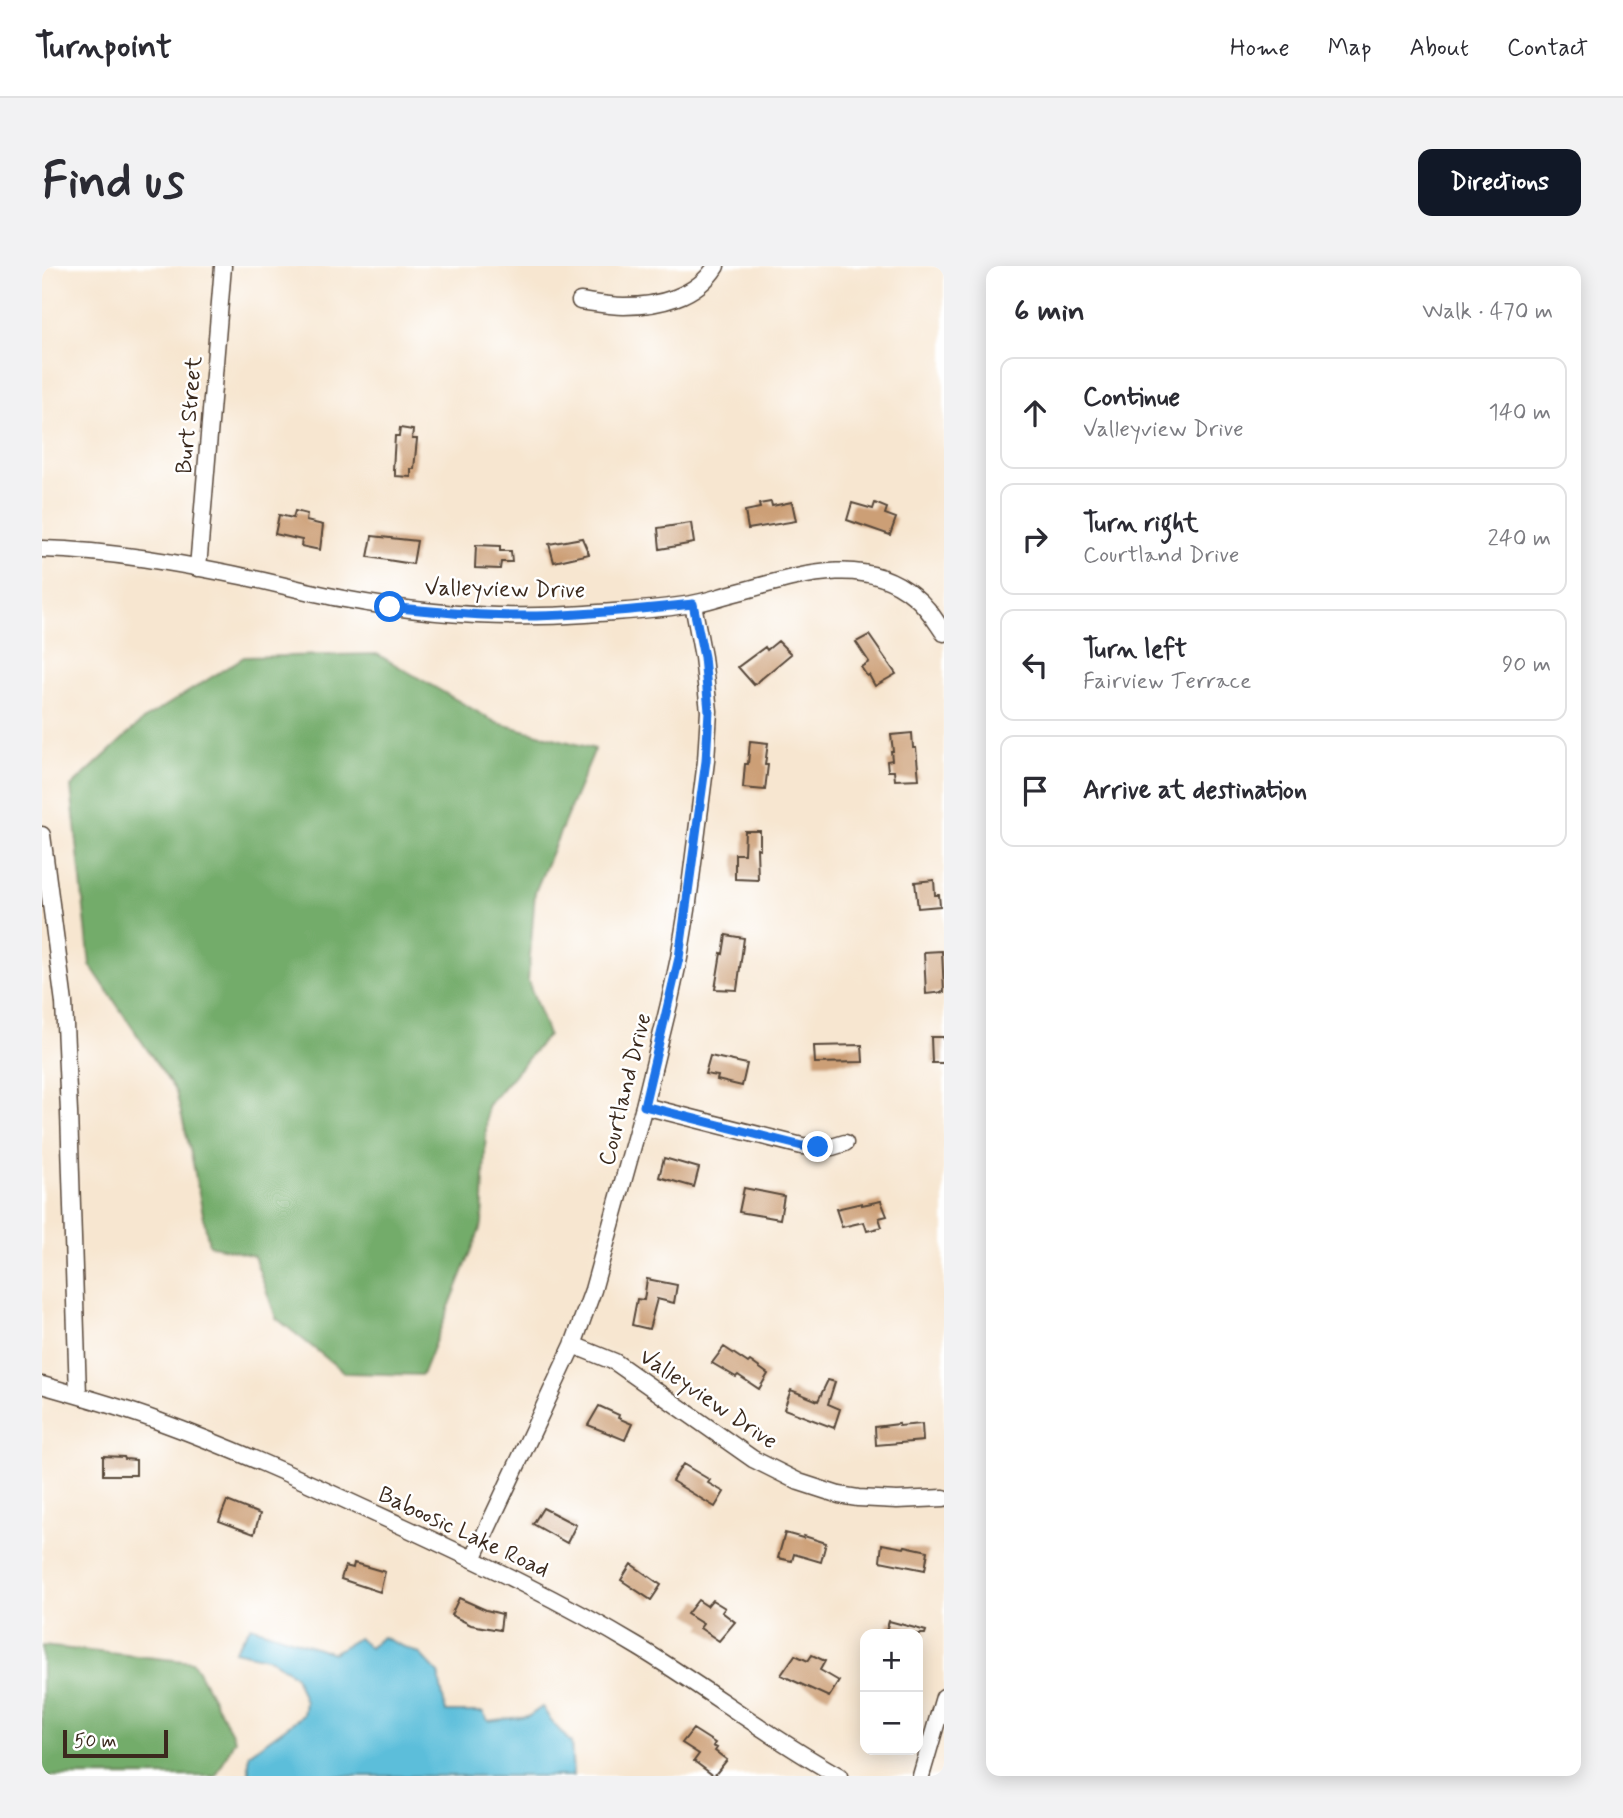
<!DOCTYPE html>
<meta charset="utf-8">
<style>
:root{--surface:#fff;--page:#f2f2f3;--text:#2b2b33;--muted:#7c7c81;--line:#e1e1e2;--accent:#111827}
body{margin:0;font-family:Mynerve,sans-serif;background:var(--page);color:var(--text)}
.controls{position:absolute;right:21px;bottom:21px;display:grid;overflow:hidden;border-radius:14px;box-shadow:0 4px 18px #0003}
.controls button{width:63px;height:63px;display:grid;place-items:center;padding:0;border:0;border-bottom:2px solid var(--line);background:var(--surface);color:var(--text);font:35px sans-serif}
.scale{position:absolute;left:21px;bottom:18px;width:105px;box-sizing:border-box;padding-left:7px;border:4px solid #3b2a1e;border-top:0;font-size:19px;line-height:24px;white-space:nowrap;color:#3b2a1e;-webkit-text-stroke:5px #fff;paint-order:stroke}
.stop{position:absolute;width:21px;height:21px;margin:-16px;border:5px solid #1a73e8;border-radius:50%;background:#fff}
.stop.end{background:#1a73e8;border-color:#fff;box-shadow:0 2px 7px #0008}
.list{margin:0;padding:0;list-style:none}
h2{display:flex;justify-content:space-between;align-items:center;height:91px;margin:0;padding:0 28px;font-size:30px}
h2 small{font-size:23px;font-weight:400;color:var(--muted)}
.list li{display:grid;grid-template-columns:46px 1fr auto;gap:21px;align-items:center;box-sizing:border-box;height:112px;margin:0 14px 14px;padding:0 14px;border:2px solid var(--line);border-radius:14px}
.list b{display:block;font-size:26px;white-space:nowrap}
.list p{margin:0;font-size:23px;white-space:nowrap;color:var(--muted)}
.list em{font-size:23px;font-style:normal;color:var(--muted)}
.icon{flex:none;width:38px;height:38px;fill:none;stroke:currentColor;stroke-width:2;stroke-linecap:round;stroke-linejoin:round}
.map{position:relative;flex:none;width:902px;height:1510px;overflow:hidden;border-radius:14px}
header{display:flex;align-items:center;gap:42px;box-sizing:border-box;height:98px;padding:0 35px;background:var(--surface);border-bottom:2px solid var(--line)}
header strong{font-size:33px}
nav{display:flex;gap:38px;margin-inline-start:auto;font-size:24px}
.intro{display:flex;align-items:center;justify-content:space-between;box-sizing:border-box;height:168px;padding:0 42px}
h1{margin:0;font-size:49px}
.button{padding:18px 32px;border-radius:14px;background:var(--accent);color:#fff;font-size:24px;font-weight:700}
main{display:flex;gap:42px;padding:0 42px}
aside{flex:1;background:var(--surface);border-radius:14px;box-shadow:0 4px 18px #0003}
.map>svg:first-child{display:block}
.forest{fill:#73ac6a;stroke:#576b44;stroke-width:2}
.water{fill:#5cbeda;stroke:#4c747c;stroke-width:2}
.building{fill:#cc9f76}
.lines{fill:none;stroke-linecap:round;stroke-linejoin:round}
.minor-casing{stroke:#574639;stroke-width:19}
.minor{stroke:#fff;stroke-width:16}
.route{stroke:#1a73e8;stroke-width:9}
.labels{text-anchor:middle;stroke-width:5;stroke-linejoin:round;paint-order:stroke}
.street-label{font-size:23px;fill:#3b2a1e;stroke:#fff}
</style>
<header>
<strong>Turnpoint</strong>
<nav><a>Home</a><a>Map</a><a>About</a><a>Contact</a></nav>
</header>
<div class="intro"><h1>Find us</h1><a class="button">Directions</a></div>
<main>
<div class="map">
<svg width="902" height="1510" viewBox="0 0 902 1510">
<rect width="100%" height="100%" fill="#fff"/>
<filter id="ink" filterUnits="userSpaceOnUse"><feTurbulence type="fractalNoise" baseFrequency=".0143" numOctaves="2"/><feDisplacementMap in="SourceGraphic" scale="14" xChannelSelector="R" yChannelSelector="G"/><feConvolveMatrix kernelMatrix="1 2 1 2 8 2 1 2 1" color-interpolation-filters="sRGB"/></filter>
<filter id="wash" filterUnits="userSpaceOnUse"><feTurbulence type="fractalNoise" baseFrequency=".00686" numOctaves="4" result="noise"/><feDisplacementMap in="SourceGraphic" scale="28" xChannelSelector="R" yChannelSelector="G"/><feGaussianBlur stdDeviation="1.57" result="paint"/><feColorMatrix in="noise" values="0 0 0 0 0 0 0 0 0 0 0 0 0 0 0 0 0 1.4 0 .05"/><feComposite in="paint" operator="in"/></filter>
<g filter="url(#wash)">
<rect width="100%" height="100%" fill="#f7e6d0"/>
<path class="forest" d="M335,388L455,457L553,483L493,626L486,715L506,769L445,840L440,958L380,1109L303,1107L234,1052L212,990L167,979L150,892L134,826L48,699L29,521L101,454L202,391Z
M0,1380L151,1396L193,1473L174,1510H0Z"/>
<path class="water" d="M209,1360L291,1387L316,1372L328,1382L340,1371L378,1388L396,1407L404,1446H441L446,1455L487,1450L500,1441L510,1456L529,1477L531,1510H207V1488L261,1449L263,1436L253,1410L229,1393L192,1385Z"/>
<g id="blocks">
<path class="building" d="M358,162L371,164L370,173H375L372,203H369V211L353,210V203L351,204L353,170H357Z
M729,236L730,240L750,236L754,255L706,263L703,245L718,242L717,238Z
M810,237L831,243L833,237L845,242L843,248L854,252L848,269L805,254Z
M253,245L265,248L264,255L281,259L278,284L259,280L260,274L233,268L237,249L251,252Z
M649,257L652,277L618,283L616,262Z
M330,270L375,275L371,298L326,291Z
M540,272L547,288L512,296L507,278Z
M434,279L458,280V285H469L470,296H459L458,303L433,302Z
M827,369L854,408L833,420L827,409L825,410L819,401L827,396L814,376Z
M736,375L749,388L712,419L696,401L723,381L725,384Z
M870,467L871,482H874L877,513L853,514L852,505H846L845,495L850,494L849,485H851L849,469Z
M708,475L726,477L723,499H726L723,524L701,522L703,498H706Z
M703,565H718V583L715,582L716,614L693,613V588H702Z
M892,614L893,629H897L898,640L876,642L873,616Z
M684,669L702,672L695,724L673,723L679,687L681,688Z
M900,685L902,726L884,728L882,686Z
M889,771H902V797H890Z
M820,779L821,796L773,797L772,780Z
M668,790L705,798L700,820L675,814L676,810L663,808Z
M622,892L657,902L652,921L617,911Z
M702,922L742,930L738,953L697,946Z
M839,935L845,950L837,952L840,961L825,965L822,956L800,961L794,943L820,937V939Z
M605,1013L635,1019L632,1037L615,1033L607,1063L590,1059L595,1033L602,1034Z
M682,1081L706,1097L708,1095L726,1108L717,1123L696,1109L694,1111L670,1097Z
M786,1114L793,1116L786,1138L798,1143L792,1162L742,1143L749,1124L776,1135Z
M557,1140L577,1149L576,1152L590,1158L583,1174L546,1159Z
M857,1158V1160L880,1158L881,1175L834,1179L833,1161Z
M61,1190L82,1191L83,1193L94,1194V1209H61Z
M641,1198L668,1214L666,1217L682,1226L673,1241L630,1215Z
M185,1235L218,1248L212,1268L177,1255Z
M501,1242L534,1259L525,1277L491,1258Z
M743,1267L761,1272L762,1270L784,1277L779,1296L752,1288L750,1295L736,1292Z
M840,1278L862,1282L863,1280L886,1285L883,1304L838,1295Z
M312,1297L343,1306L338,1326L299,1313L303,1300L311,1302Z
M589,1298L619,1319L609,1334L579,1314Z
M417,1332L444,1344L460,1348L458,1364L429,1359L409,1349Z
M656,1334L665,1340L670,1334L683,1342L680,1346L693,1356L677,1375L658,1362L661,1358L645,1348Z
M847,1355L884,1365L883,1368H843Z
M753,1389L766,1395L770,1389L783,1395L778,1404L797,1415L787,1431L739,1409Z
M651,1463L673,1477L671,1480L675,1482L673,1485L685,1494L672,1510L652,1495L657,1488L640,1477Z"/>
</g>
</g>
<g filter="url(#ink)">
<use href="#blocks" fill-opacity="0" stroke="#574639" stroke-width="2"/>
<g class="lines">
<g class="minor-casing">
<path id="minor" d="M538,35C552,37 567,40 582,40C616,40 655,31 674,0
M0,283C69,285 137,297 204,311C237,318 269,327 302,333C382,348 463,354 544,348C579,345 615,344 650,338C662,336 674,332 685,329C745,314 819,284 872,330C885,340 893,354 902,367
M156,302L181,0
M0,569L22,737L27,846L36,1129
M602,840L760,880L790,881L803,877
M531,1079L573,1096L711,1193L757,1216L797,1229L816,1232L855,1234L902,1232
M0,1119C39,1130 78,1141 116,1155C199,1185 280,1223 360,1260C440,1297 520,1335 596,1381C664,1422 727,1471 797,1510
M431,1293L531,1079L551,1024L602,840L627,738L637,692L645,644L664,495L667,445L661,391L651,338
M879,1510L902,1431"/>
</g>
<use href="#minor" class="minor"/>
</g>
</g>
<g class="lines" filter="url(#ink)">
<path class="route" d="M348,341C397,346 445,351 494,350C546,349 599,343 651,338L662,391L667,445L664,495L637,692L602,840L760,880L776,881"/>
</g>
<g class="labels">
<g class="street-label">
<text transform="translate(146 149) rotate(-85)" y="8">Burt Street</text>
<text transform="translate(463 322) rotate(1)" y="8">Valleyview Drive</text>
<text transform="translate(582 823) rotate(-76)" y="8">Courtland Drive</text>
<text transform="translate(667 1132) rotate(34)" y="8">Valleyview Drive</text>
<text transform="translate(422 1265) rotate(25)" y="8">Baboosic Lake Road</text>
</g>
</g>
</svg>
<div class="controls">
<button>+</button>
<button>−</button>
</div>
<div class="scale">50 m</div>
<div class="stop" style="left:348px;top:341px"></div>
<div class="stop end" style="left:776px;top:881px"></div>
</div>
<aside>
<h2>6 min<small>Walk · 470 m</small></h2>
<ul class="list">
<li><svg class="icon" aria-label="ahead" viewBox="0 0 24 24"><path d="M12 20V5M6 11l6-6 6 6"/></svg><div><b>Continue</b><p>Valleyview Drive</p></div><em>140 m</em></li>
<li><svg class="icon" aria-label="right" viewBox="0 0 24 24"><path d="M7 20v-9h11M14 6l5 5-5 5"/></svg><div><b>Turn right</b><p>Courtland Drive</p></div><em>240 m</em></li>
<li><svg class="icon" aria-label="left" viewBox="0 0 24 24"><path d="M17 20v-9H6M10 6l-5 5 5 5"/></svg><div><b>Turn left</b><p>Fairview Terrace</p></div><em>90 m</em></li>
<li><svg class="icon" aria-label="arrive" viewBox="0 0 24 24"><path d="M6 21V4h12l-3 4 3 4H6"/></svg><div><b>Arrive at destination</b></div></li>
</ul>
</aside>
</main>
